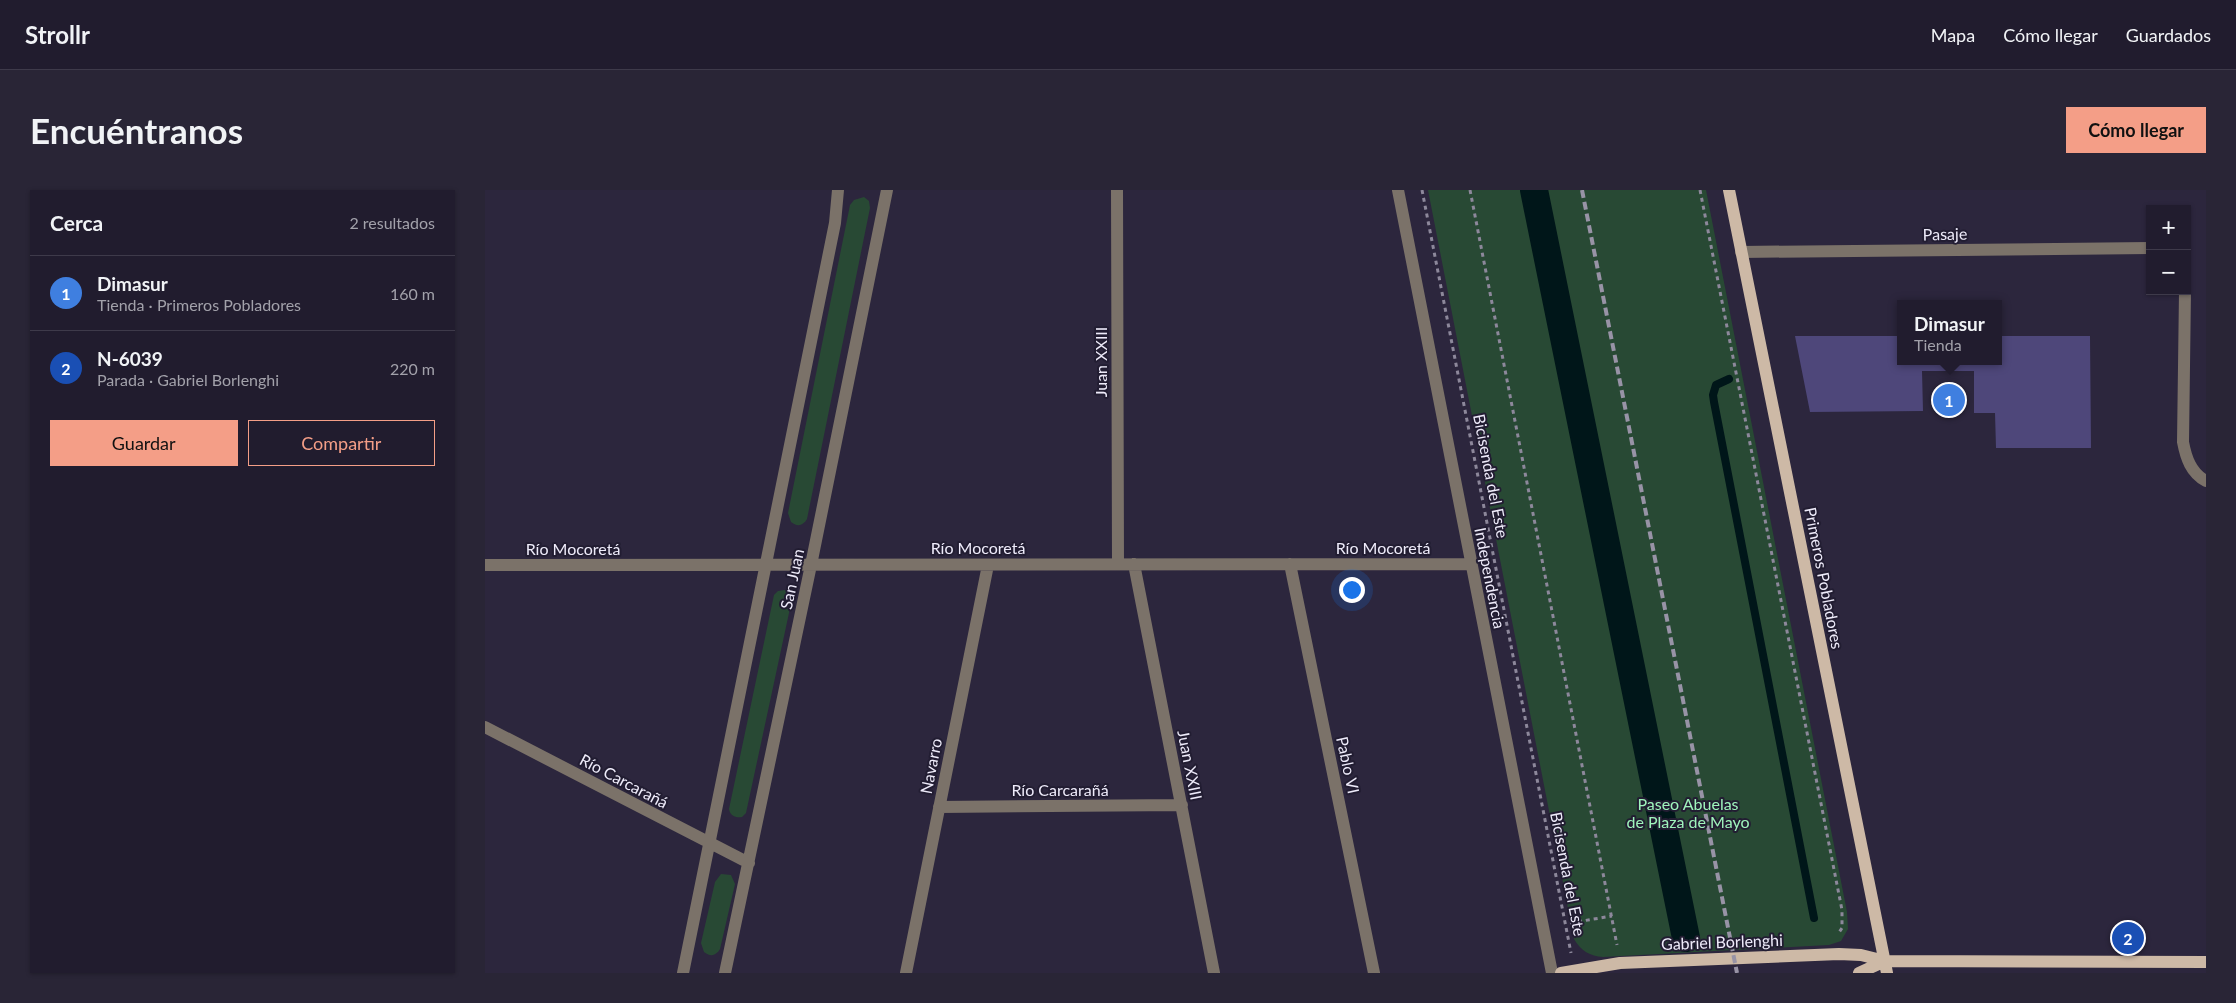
<!DOCTYPE html>
<html lang="es">
<meta charset="utf-8">
<style>
:root{--surface:#211c2e;--page:#292536;--text:#f1f3f6;--muted:#a2a1aa;--line:#3e3a4a;--accent:#f49e87}
body{margin:0;font-family:Lato,sans-serif;background:var(--page);color:var(--text)}
.controls{position:absolute;right:15px;top:15px;display:grid;overflow:hidden;border-radius:0px;box-shadow:0 1px 4px #0004}
.controls button{width:45px;height:45px;display:grid;place-items:center;padding:0;border:0;border-bottom:1px solid var(--line);background:var(--surface);color:var(--text);font:25px sans-serif}
.you{position:absolute;left:866px;top:399px;width:18px;height:18px;margin:-12px;border:4px solid #fff;border-radius:50%;background:#1a73e8;box-shadow:0 0 0 8px #1a73e833}
.badge{display:grid;place-items:center;width:32px;height:32px;border-radius:50%;background:var(--accent);color:#fff;font-size:16px;font-weight:700}
.pin{position:absolute;translate:-50% -50%;border:2px solid #fff;box-shadow:0 1px 5px #0006}
.popup{position:absolute;left:1412px;top:110px;width:105px;height:65px;box-sizing:border-box;display:grid;place-content:center;border-radius:0px;background:var(--surface);filter:drop-shadow(0 1px 4px #0005);font-size:16px;white-space:nowrap;color:var(--muted)}
.popup b{font-size:19px;color:var(--text)}
.popup::after{content:'';position:absolute;left:50%;top:100%;margin-left:-10px;border:10px solid transparent;border-top-color:var(--surface)}
.list{margin:0;padding:0;list-style:none}
h2{display:flex;justify-content:space-between;align-items:center;height:65px;margin:0;padding:0 20px;font-size:21px}
h2 small{font-size:16px;font-weight:400;color:var(--muted)}
.list li{display:grid;grid-template-columns:32px 1fr auto;gap:15px;align-items:center;box-sizing:border-box;height:75px;padding:0 20px;border-top:1px solid var(--line)}
.list b{display:block;font-size:19px;white-space:nowrap}
.list p{margin:0;font-size:16px;white-space:nowrap;color:var(--muted)}
.list em{font-size:16px;font-style:normal;color:var(--muted)}
.actions{display:flex;gap:10px;padding:15px 20px}
.actions a{flex:1;padding:11px 0;border:1px solid var(--accent);border-radius:0px;text-align:center;font-size:18px;color:var(--accent)}
.actions .main{background:var(--accent);color:#111}
.map{position:relative;flex:none;width:1721px;height:783px;overflow:hidden;border-radius:0px}
header{display:flex;align-items:center;gap:30px;box-sizing:border-box;height:70px;padding:0 25px;background:var(--surface);border-bottom:1px solid var(--line)}
header strong{font-size:24px}
nav{display:flex;gap:28px;margin-inline-start:auto;font-size:18px}
.intro{display:flex;align-items:center;justify-content:space-between;box-sizing:border-box;height:120px;padding:0 30px}
h1{margin:0;font-size:35px}
.button{padding:12px 22px;border-radius:0px;background:var(--accent);color:#111;font-size:18px;font-weight:700}
main{display:flex;gap:30px;padding:0 30px}
aside{flex:1;background:var(--surface);border-radius:0px;box-shadow:0 1px 4px #0004}
.map>svg:first-child{display:block}
.green{fill:#284934}
.lines{fill:none;stroke-linecap:round;stroke-linejoin:round}
.stream{stroke:#001619;stroke-width:8}
.canal{stroke:#001619;stroke-width:28}
.building{fill:#4e477a}
.path{stroke:#8d889b;stroke-width:3;stroke-dasharray:4 4;stroke-linecap:butt}
.minor{stroke:#7b7269;stroke-width:12}
.major{stroke:#cdb9a6;stroke-width:12}
.rail{stroke:#9893a6;stroke-width:4;stroke-dasharray:8 4;stroke-linecap:butt}
.labels{text-anchor:middle;stroke-width:4;stroke-linejoin:round;paint-order:stroke}
.street-label{font-size:16px;fill:#eeebfa;stroke:#221d32}
.park-label{font-size:16px;fill:#9ff4bc;stroke:#221d32}
</style>
<header>
<strong>Strollr</strong>
<nav><a>Mapa</a><a>Cómo llegar</a><a>Guardados</a></nav>
</header>
<div class="intro"><h1>Encuéntranos</h1><a class="button">Cómo llegar</a></div>
<main>
<aside>
<h2>Cerca<small>2 resultados</small></h2>
<ul class="list">
<li><span class="badge" style="background:#3f7fe0">1</span><div><b>Dimasur</b><p>Tienda · Primeros Pobladores</p></div><em>160 m</em></li>
<li><span class="badge" style="background:#1a4fb4">2</span><div><b>N-6039</b><p>Parada · Gabriel Borlenghi</p></div><em>220 m</em></li>
</ul>
<div class="actions"><a class="main">Guardar</a><a>Compartir</a></div>
</aside>
<div class="map">
<svg width="1721" height="783" viewBox="0 0 1721 783">
<rect width="100%" height="100%" fill="#2c263d"/>
<path class="green" d="M943,0H1221L1362,722L1363,739L1356,751L1344,755L1118,767C1105,766 1096,761 1089,749Z
M379,7L384,11L385,18L322,329C318,336 312,337 306,332L303,323L365,15L369,10Z
M300,400L305,403L307,409L261,623L257,627C251,628 245,626 244,619L289,405L293,401Z
M236,684L246,685L250,694L235,759C231,766 225,767 219,762L216,753L230,692Z"/>
<g class="lines">
<path class="stream" d="M1244,189L1231,195L1228,205L1229,212L1329,728"/>
<path class="canal" d="M1049,0L1201,748"/>
</g>
<path class="building" d="M1310,146H1415V171H1513V146H1605L1606,258H1511L1510,223H1489V181H1437L1438,221L1325,222Z"/>
<g class="lines">
<path class="path" d="M937,0L1086,763
M985,0L1132,755
M1215,0L1357,720V738L1353,744
M1085,733L1127,726"/>
<path class="minor" d="M632,0L633,374
M913,0L1067,783
M1256,62L1665,58
M1700,101L1698,252C1701,268 1706,283 1721,291
M649,374L729,783
M805,374L889,783
M0,375L986,374
M0,537L264,673
M454,617L697,615
M198,783L350,33L353,0
M240,783L326,375L402,0
M421,783L503,375"/>
<path class="major" d="M1244,0L1402,783
M1076,783L1135,773L1354,764L1376,765L1400,771L1721,772
M1374,783L1400,771"/>
<path class="rail" d="M1097,0L1252,783"/>
</g>
<g class="labels">
<g class="street-label">
<text transform="translate(1460 44) rotate(-1)" y="6">Pasaje</text>
<text transform="translate(616 172) rotate(-90)" y="6">Juan XXIII</text>
<text transform="translate(1006 286) rotate(79)" y="6">Bicisenda del Este</text>
<text x="493" y="364">Río Mocoretá</text>
<text x="898" y="364">Río Mocoretá</text>
<text x="88" y="365">Río Mocoretá</text>
<text transform="translate(1005 388) rotate(79)" y="6">Independencia</text>
<text transform="translate(1339 388) rotate(79)" y="6">Primeros Pobladores</text>
<text transform="translate(307 389) rotate(-78)" y="6">San Juan</text>
<text transform="translate(705 575) rotate(79)" y="6">Juan XXIII</text>
<text transform="translate(863 575) rotate(78)" y="6">Pablo VI</text>
<text transform="translate(446 576) rotate(-79)" y="6">Navarro</text>
<text transform="translate(139 591) rotate(28)" y="6">Río Carcarañá</text>
<text x="575" y="606">Río Carcarañá</text>
<text transform="translate(1083 684) rotate(79)" y="6">Bicisenda del Este</text>
<text transform="translate(1237 752) rotate(-2)" y="6">Gabriel Borlenghi</text>
</g>
<g class="park-label">
<text x="1203" y="620">Paseo Abuelas<tspan x="1203" dy="18">de Plaza de Mayo</tspan></text>
</g>
</g>
</svg>
<div class="controls">
<button>+</button>
<button>−</button>
</div>
<div class="you"></div>
<div class="pin badge" style="left:1464px;top:210px;background:#3f7fe0">1</div>
<div class="popup"><b>Dimasur</b>Tienda</div>
<div class="pin badge" style="left:1643px;top:748px;background:#1a4fb4">2</div>
</div>
</main>
